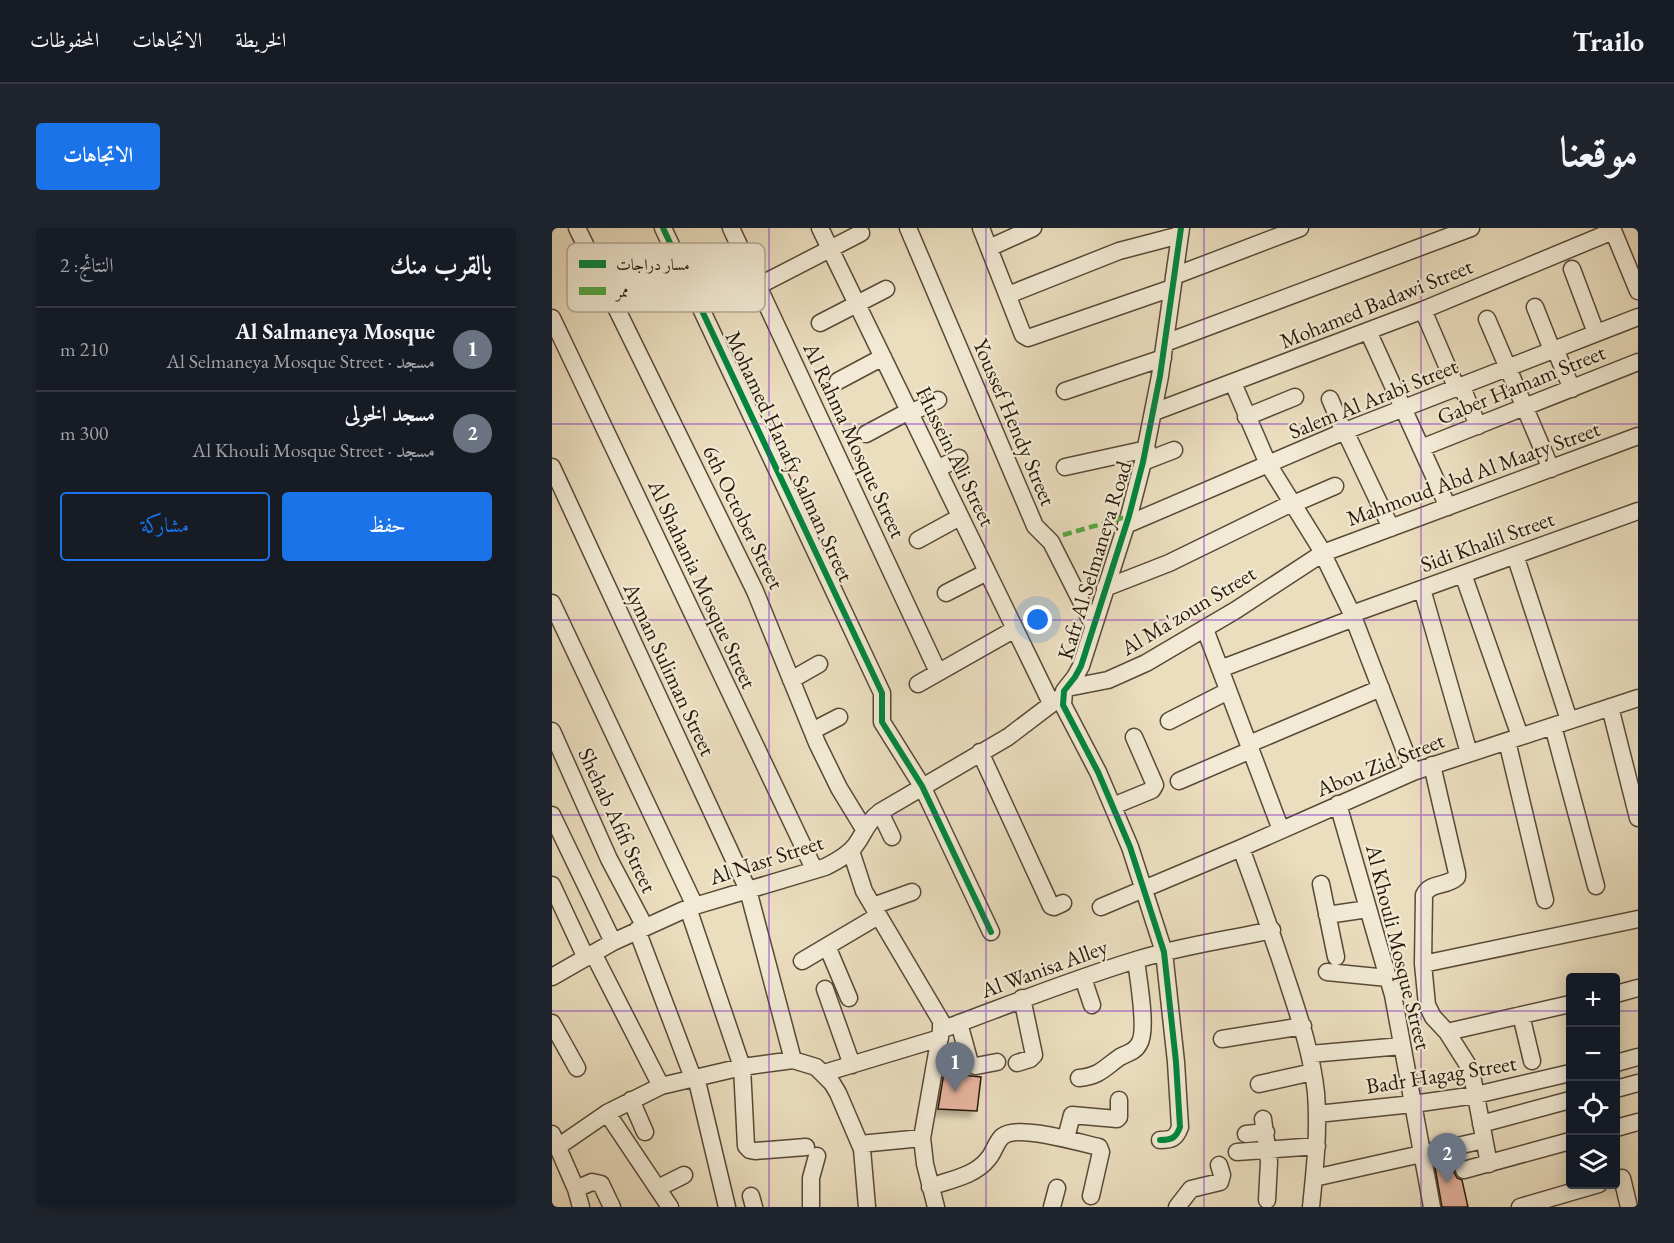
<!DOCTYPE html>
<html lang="ar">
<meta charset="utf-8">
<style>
:root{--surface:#171b24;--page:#20242c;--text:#f1f3f6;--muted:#9ea1a6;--line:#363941;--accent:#1a73e8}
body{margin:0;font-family:"EB Garamond",Amiri,serif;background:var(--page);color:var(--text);direction:rtl}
.controls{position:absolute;right:18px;bottom:18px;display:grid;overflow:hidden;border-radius:6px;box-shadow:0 3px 15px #0003}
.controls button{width:54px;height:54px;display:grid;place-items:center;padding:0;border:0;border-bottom:2px solid var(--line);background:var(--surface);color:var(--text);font:30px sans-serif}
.you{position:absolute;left:486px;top:392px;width:21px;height:21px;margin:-15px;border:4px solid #fff;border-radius:50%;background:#1a73e8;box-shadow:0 0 0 9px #1a73e833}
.badge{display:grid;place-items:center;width:39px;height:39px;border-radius:50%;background:var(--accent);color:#fff;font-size:20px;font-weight:700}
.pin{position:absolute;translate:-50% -50px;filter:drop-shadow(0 2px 3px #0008)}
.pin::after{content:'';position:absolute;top:32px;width:21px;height:18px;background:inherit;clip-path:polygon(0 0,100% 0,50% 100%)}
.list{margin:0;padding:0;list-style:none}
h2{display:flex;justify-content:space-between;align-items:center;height:78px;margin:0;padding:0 24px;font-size:26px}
h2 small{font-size:20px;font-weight:400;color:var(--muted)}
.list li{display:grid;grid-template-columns:39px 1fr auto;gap:18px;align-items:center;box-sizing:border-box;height:84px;padding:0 24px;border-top:2px solid var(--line)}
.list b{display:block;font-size:22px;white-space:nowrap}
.list p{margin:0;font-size:20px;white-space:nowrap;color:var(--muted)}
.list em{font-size:20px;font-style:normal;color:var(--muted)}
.actions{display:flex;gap:12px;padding:18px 24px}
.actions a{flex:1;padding:14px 0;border:2px solid var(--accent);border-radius:6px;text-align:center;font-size:21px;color:var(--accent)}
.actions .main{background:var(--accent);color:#fff}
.icon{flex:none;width:33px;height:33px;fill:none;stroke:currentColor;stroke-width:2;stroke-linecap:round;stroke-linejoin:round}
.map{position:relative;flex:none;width:1086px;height:979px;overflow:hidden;direction:ltr;border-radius:6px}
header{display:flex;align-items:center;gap:36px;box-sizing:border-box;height:84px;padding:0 30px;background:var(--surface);border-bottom:2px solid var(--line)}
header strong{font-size:28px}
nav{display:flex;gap:33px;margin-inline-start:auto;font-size:21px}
.intro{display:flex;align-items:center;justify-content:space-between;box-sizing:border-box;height:144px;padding:0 36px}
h1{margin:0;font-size:42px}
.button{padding:15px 27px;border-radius:6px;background:var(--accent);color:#fff;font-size:21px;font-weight:700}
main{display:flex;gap:36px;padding:0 36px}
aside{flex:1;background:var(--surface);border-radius:6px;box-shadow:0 3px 15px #0003}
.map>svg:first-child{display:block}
.building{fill:#e6b39e;stroke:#26190a;stroke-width:1.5;filter:url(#shadow)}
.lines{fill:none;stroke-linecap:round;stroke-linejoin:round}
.street-casing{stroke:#574a37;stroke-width:19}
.street{stroke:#f2ead5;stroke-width:16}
.quiet{stroke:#53a941;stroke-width:4.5;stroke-dasharray:9 4.5;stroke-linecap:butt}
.cycleway-casing{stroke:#f2ead5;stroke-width:10}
.cycleway{stroke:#00873e;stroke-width:6}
.grid{fill:none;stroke:#7b2cbf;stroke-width:1.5;stroke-opacity:0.55}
.labels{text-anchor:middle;stroke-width:4.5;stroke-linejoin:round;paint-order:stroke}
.street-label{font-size:22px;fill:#26190a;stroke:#f2ead5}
.key{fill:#f2ead5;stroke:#b5ab98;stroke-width:1.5}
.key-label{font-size:16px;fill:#26190a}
</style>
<header>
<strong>Trailo</strong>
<nav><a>الخريطة</a><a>الاتجاهات</a><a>المحفوظات</a></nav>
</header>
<div class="intro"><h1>موقعنا</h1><a class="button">الاتجاهات</a></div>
<main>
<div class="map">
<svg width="1086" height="979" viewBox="0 0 1086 979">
<defs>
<filter id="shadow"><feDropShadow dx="-5.5" dy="5.5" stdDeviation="3" flood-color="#0004"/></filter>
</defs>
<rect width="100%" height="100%" fill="#ebdebf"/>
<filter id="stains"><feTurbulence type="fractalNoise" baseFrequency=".00333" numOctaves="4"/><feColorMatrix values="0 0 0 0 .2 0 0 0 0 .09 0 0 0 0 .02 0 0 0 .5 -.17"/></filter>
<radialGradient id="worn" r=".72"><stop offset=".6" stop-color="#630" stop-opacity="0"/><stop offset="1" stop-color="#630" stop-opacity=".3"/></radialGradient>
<path class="building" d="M392,845L429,849L425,883L386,881Z
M904,929L906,934L902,939V944L905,950L910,952L916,979H890L882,934Z"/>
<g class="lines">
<g class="street-casing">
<path id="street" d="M25,0L203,363L265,515L287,560L312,601
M111,0L330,465V494L370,558L439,704
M179,0L386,444
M268,0L499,475
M356,0L483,298L499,314L541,397
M429,0L471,107L476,110L620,60
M1060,0L1086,63
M437,20L481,0
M1020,41L1044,105
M622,48L748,0
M206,58L309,5
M456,67L567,23L628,7
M983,79L1000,122
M871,82L905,161
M0,90L262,641
M935,91L999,241
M268,95L334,61
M816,103L896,279
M613,115L919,0
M1003,121L1020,161
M286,153L331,129
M681,155L716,236L767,318L800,386L861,544
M910,159L926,198
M513,163L611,130
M778,171L792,204
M602,184L871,82L1061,3
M358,185L386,172
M694,189L743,169
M793,203L839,300
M314,206L357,183
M869,220L1086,134
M591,234L622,222
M0,239L196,662L241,832
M513,239L595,221
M385,241L407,230
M741,276L783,258
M574,297L793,203L1086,89
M366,312L408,289
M963,327L1017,492
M911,346L968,508
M553,360L617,335L740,275
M870,361L917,525
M394,365L435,344
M0,375L143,678
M800,386L1086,283
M653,401L729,602
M668,441L802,390
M239,452L267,436
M366,456L463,401
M515,460L556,452L594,435L684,382L771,325L1086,208
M1058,479L1086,590
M617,493L676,463
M1001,498L1044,658
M0,503L57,631L93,699
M260,503L287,489
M955,513L993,672
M697,516L829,460
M428,524L499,678L502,679L511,675
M880,537L905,645V649C895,659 878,654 872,667L871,736L875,777L881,789L895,804L919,842L937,936
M627,553L699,522
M786,576L841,767L880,979
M561,578L600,562L603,557L582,509
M328,584L340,609
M0,587L61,714
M689,620C706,666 722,712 737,758C749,794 760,828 764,865C767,903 763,941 759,979
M299,623L312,663L389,793V802L370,910L373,936L384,979
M769,656L784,729
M0,657L34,730
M321,678L360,664
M549,679L689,620L861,544L1086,470
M136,680L190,839L194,918L198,922L203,923L254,919
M775,687L816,681
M85,702L141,850
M275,718L297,770
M41,725L109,858
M250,733L326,688
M871,736L1086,691
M775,744L836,750
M0,749L61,714L136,680L273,639C285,633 298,626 305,615C313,603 316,593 328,584L456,509L510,468
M531,750L540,777
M273,761L300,837
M1064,766L1086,760
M969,787L980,833
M0,795L25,840
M407,795L418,835L424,838L445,834
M389,802C454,778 518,752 584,732C628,718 674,712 720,702
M895,804L1018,776
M670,811L751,798
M758,826L850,818
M465,835L478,831L482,827L470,770
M1064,835L1086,829
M272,845L388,810
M144,849L175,979
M527,850C548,848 552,840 568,829C575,825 583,824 587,816C596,803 586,750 584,732
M707,856L761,844
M1064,861L1086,855
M79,872L93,904
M55,885L118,979
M765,886L861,876L924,867L1018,845
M711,891L717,934L715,972
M929,896L1018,872
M1064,900L1086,894
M0,906L24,961L29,979
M694,906L714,904
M514,910L520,887L565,891L567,889V872
M608,912C620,912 624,910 628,899L624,834L612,724L578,619L546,544L511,477L512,463L523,449L529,438L577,288L591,234L608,148L629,0
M308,916L370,910
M7,918L55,885L109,858L190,839L241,832L264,839L280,855L286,865L310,921L315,979
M685,924L765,918
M912,942L1018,913
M762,950L932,912
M1070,950L1077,979
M378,959C397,952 423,948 436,931C442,925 444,913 451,908C467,896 528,915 547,919L549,924L539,968
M106,960L132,947
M24,961L40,954L49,956L60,979
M199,968L202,979
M259,979V950L265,928
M500,979L505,960
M625,979L639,961L668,954L670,947L667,937
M968,979L1047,956"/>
</g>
<use href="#street" class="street"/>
<path class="quiet" d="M511,307L577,288"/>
<g class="cycleway-casing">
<path id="cycleway" d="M111,0L330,465V494L370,558L439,704
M608,912C620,912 624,910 628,899L624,834L612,724L578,619L546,544L511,477L512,463L523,449L529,438L577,288L591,234L608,148L629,0"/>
</g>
<use href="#cycleway" class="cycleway"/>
</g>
<path class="grid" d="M217,0V979M434,0V979M652,0V979M869,0V979M0,196H1086M0,392H1086M0,587H1086M0,783H1018M1064,783H1086"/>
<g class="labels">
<g class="street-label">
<text transform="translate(824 75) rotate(-22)" y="8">Mohamed Badawi Street</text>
<text transform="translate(969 156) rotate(-22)" y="8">Gaber Hamam Street</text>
<text transform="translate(821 170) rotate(-22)" y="8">Salem Al Arabi Street</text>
<text transform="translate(463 194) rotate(67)" y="8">Youssef Hendy Street</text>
<text transform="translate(303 212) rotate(65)" y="8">Al Rahma Mosque Street</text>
<text transform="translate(238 228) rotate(65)" y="8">Mohamed Hanafy Salman Street</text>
<text transform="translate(404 228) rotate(64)" y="8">Hussein Ali Street</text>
<text transform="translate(921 245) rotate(-20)" y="8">Mahmoud Abd Al Maaty Street</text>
<text transform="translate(192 289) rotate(64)" y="8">6th October Street</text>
<text transform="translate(935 313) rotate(-20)" y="8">Sidi Khalil Street</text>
<text transform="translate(542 332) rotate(-73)" y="8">Kafr Al Selmaneya Road</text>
<text transform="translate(151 356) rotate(65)" y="8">Al Shahania Mosque Street</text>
<text transform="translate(636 382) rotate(-31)" y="8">Al Ma'zoun Street</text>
<text transform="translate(118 441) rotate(65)" y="8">Ayman Suliman Street</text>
<text transform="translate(828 536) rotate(-22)" y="8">Abou Zid Street</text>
<text transform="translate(66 592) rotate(65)" y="8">Shehab Afifi Street</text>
<text transform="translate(214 631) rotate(-18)" y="8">Al Nasr Street</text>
<text transform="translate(847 719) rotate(76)" y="8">Al Khouli Mosque Street</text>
<text transform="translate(492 740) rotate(-20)" y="8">Al Wanisa Alley</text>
<text transform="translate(889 846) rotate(-9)" y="8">Badr Hagag Street</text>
</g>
</g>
<rect x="15" y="15" width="198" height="69" rx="9" class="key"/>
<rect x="27" y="32" width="27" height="8" fill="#00873e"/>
<rect x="27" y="59" width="27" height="8" fill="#53a941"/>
<g class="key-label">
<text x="64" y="42">مسار دراجات</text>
<text x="64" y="69">ممر</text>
</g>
<rect width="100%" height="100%" filter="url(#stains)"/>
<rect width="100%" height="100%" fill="url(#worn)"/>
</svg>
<div class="controls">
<button>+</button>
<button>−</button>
<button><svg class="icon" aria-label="locate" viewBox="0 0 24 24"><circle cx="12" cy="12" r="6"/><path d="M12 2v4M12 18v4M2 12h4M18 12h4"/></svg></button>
<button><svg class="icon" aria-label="layers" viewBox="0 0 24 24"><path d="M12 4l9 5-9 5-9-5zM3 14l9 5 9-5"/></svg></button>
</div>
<div class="you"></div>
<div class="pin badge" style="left:403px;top:864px;background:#6b7280">1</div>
<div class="pin badge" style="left:895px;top:955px;background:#6b7280">2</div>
</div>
<aside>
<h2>بالقرب منك<small>النتائج: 2</small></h2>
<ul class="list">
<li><span class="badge" style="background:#6b7280">1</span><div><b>Al Salmaneya Mosque</b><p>مسجد · Al Selmaneya Mosque Street</p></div><em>210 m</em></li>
<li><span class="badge" style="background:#6b7280">2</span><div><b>مسجد الخولى</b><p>مسجد · Al Khouli Mosque Street</p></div><em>300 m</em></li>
</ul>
<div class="actions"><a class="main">حفظ</a><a>مشاركة</a></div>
</aside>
</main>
